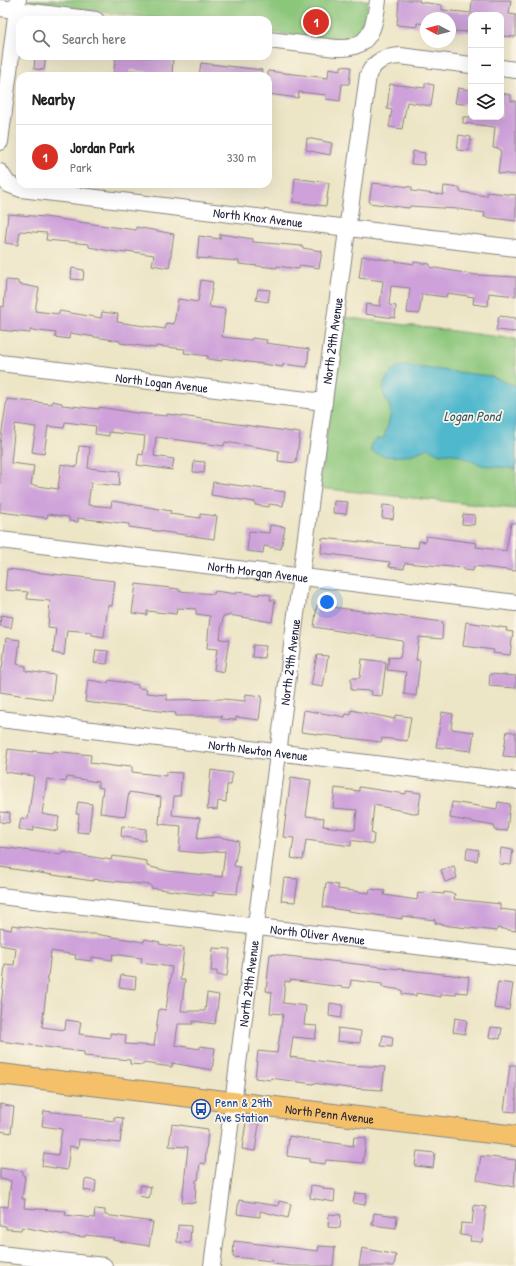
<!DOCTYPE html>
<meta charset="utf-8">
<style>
:root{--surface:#fff;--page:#f2f2f2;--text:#222;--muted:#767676;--line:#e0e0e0;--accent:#d93025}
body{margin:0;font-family:"Patrick Hand",sans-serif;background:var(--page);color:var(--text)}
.controls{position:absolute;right:12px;top:12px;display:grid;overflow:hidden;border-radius:8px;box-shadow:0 4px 16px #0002}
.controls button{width:36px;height:36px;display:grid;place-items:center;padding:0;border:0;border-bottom:1px solid var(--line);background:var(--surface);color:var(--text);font:20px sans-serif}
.compass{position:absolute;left:420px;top:12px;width:36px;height:36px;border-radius:50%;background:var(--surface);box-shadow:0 4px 16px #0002;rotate:277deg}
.you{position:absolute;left:327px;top:602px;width:14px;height:14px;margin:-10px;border:3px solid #fff;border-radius:50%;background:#1a73e8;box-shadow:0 0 0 6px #1a73e833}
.badge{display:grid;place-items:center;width:26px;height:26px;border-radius:50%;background:var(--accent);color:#fff;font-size:13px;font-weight:700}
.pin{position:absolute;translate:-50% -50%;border:2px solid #fff;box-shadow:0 1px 4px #0006}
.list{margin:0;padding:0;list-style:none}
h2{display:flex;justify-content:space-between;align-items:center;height:52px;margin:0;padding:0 16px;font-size:17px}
h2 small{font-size:13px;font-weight:400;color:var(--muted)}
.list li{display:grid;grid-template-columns:26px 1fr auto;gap:12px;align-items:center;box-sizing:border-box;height:64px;padding:0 16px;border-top:1px solid var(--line)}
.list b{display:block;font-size:15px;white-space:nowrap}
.list p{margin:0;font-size:13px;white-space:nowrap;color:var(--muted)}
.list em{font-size:13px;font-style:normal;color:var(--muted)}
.icon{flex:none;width:22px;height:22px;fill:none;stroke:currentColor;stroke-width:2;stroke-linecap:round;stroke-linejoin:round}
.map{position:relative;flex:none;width:516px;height:1266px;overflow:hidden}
.search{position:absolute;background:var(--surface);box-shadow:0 4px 16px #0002;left:16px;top:16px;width:256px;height:44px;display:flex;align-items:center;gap:10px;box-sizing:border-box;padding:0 14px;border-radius:12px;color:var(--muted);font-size:15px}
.panel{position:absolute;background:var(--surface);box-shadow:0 4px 16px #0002;left:16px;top:72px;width:256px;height:116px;border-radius:12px}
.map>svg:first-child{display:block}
.green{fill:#8bc67a;stroke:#56745a}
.water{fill:#4fb8cd;stroke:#386d84}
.building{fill:#cea1da;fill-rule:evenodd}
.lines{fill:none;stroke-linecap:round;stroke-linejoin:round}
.minor-casing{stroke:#878480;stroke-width:18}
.major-casing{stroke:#878480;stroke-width:22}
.minor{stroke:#fff;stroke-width:16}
.major{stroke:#f4c16a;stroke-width:20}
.labels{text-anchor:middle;stroke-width:3.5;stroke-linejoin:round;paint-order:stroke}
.street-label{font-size:13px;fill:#22223b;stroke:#fcf5e5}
.transit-label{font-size:13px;fill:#164399;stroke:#fcf5e5;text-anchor:start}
.water-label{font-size:14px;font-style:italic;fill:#32566e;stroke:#fcf5e5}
</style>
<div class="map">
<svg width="516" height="1266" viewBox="0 0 516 1266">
<rect width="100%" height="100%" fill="#fcf5e5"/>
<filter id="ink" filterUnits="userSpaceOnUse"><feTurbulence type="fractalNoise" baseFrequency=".025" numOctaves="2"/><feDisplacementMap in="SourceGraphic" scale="8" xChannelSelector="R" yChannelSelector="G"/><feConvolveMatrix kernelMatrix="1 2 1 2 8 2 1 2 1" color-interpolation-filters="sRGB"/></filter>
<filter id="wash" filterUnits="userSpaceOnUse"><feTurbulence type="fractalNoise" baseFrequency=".012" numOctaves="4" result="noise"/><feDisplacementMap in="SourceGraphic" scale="16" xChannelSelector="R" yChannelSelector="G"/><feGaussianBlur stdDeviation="0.9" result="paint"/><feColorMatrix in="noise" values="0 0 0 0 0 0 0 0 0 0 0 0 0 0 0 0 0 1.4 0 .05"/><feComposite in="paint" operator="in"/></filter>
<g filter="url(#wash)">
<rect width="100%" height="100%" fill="#ece5c6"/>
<path class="green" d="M28,0H368C365,17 365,37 345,42L268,32V20H167L70,8L65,11L34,8Z
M343,317L516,339V509L319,488Z"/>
<path class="water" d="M407,366L490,376L516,386V469L481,465L458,455L448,453L440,454L428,448C412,456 387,461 371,451V444L377,439L384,438C386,428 392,418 390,407C389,403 385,399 384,395C381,384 389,374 396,367Z"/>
<g id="blocks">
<path class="building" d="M399,0H420L419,2L442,5V10L471,13L472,0H511L509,14L516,15V37L501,36V15H471V32L450,31V18H426V24L417,23V27L397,25Z
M35,56H46L44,70L34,69Z
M116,56L173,58L172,76H156L157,73L131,70L130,76H113Z
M201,63L262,70L261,76H199Z
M341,66L351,67L349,84H342L340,101L326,99V95L299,92L298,98L268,94V71L328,78L329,68L341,70Z
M425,83L434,85L431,106L407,102L402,129L389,127L392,110L387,109L390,84L425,88Z
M458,88L471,90V105L455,103Z
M501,93L511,95V101H516V175L498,173L501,149L493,148L495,127L463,123V117H501Z
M459,135L471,137L469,151L457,150Z
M307,138L332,143L330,155L306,150Z
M413,151L425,153L424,165L411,164Z
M295,178L329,183L326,206L293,202Z
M372,183L412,187V191L443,195L444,186L460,188V192L487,196V192L516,195V221L484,217L485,213L458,209L410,206L409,208L369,203Z
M8,214L45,217L114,227L136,230V227L174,234L169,268L152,265L154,255L127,251L126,253L110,251L89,247V244L46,240L47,233L20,231L18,245L5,243Z
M220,234L253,239V242L302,246V248L322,251L319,268L300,265L299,269L277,266V268L239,264V261L197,258L199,236L220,239Z
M362,256L414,264V262L430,264V267L476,275L516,277V296L489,293L488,306L473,304L474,297L447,293L446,297L422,294L419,314L407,313L410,288L391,286L389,305L396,306L395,318L365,314L366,304L380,306L383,281L359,278Z
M72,268L84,270L83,280L71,279Z
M6,280L18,281V284L39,288L35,311L59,314V311L101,318L102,312L118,314L117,322L165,329L166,323L174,324L178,299L198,302L201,280L213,282L209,307L225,309L222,337L251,340L252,338L267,340L266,343L309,349L307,367L283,364V367L222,358V361L208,359V356L184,353L185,349L156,346V348L120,343V341L70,333L69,339L55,337L56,333L30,330V333L0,330V306L4,307Z
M258,289L270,290L268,302L256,300Z
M499,316L516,318V332L496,330Z
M7,399L52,404V401L62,403V405L99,409V407L136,413L167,416V414L300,433L296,463L278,461L279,451L257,447L225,442L224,446L156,437L154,456L174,459L172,470L137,465L139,454L143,455L145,436L109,432V436L95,434L96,426L65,422L64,428L48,426L44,454L32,452L36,427L15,424L11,463L34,466L31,485L58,489L61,464L77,467L79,446L90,447L88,468L120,471L119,486L91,483L88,505L111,507L112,501L171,511L170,514L200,518V514L217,516L214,539L129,527V524L78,518V522L69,521V517L48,514L47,518L0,512V443Z
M194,461L205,462L204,473L193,472Z
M213,482L285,492L283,506L269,504V507L255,505V502L211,495Z
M334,501L348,502L346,514L333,513Z
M383,505L395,506L393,519L382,518Z
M463,514L475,515L474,525L462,524Z
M511,523H516V571L474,566L473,571L464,570V568L405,563L404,569L389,567L390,562L321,553L322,538L418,548L419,541L425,542L426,536L477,543L476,547L506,551Z
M270,525L285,527L281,549L264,546L263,553L247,551L249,531L269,533Z
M7,569L115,581L112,606L108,605L104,637L92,635V632L67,630L64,655L53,653L56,628L48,627L50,601L27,599L28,592L5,590Z
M136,584L179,589V591L214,594L215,591L236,594L237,592L259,595V593L271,595L270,600H275L272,622L229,615V616H223L220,639L229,640L224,672L214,670L217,649L207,648L210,616L196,614V609L177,608L176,614L147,611V615L132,613Z
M317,605L443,622L442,639L419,637L416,660H420L416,696L404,694L406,672L387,670L389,657L400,658L403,641L314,627Z
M1,615L13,617L11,628L0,626Z
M466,622L507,628L506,631L513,632L510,655L493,653L494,650L463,646Z
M6,638L20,640L17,664L26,666V671L55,675L52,700L0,692V669H2Z
M253,645L266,646L264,658L252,657Z
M96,650L109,651L107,664L94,663Z
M317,655L328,656L323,687L311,685Z
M362,659L386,662L382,696L371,695L372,691L351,690V678H360Z
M490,674L516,676V688L489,686Z
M88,680L108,683L109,680L138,685V688L147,689L146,693L167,695V700L223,699L245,701L246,694L262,696L259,720L236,717V720L221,719L222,716H175L176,713L85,702Z
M304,710L345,717L346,714L351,715V710L395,719V715L411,717L407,741L382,738L381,742L301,732Z
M442,712L453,714L451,729L474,732L471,751L436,747Z
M507,731L516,733V757L503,756Z
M8,749L33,752V751L52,753L53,751L91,755L90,763L121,767V765L132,766V772L166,776V772L182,773L180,796H174L172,815L200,818L197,839L218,837L239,841L234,866L240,867L237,894L213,892V896L151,888V885L93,879V881L0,867V847L62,855V852L111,860L112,856L128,858L147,861V866L167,871L222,877L225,851L201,853L179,851L181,826L159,824L161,797L129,792L125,816L100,813L103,788L98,787V782L67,777L66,782L47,779L42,814L59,817L57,831L34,827L33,831L19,829L21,818L28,819L34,776L5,772Z
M211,770L232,773L231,785H227L226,802L218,801L217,810L207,809Z
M291,777L311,780L306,816L324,818L323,826L355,830L357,810L333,808L335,788L359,791V787L406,794V791L421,793L418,814L374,805L371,833L374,834L373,844L351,840V846L306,840L303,860L291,858L294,838L283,837Z
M78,802L92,804L89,833L77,832L79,814H76Z
M452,802L497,809L498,802L510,804L507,831L494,830V826L450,818Z
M0,812L10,813L9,823L0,822Z
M122,826L146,829L145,841L121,836Z
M467,848L479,850L477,861L466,859Z
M501,848L513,850L511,865L499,864Z
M454,866L457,878L445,882L441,870Z
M284,878L298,879L295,902L281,901Z
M326,883L338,885V889L369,893L370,889L385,891L384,895L417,900L418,893L423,894V892L444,894V892L455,894L454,899L500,904V909L516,911V931L497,928V931L450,926L435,923V920L402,916V919L323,907Z
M12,925L78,934H95L144,942L145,939L160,942L159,944L184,948L180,980H185L181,1011H205L207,993L219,995L215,1024L193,1021V1024H178L175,1045L200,1049V1046L215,1048L212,1070L172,1063V1067L143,1063V1065L130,1064V1060L84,1056V1052L0,1041V1017L5,964L14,965L16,948L0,945V928L11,930ZM51,951L76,955L75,959L92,961V957L112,960L113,954L142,958L141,963L172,967L166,1010L159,1009L154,1046L125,1044L126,1035L110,1033V1038L79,1034L81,1022L66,1020L65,1030L42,1027Z
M213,948L230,949L227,976L217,975V971H211Z
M270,954L469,977L467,993L456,992V995L441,994V997L416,993V996L402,994V990L382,987V984L351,980L350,988L290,980V982L285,981L283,1003L306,1006L304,1025L317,1026L315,1039L293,1037L290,1057L348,1065L385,1067L382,1090L348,1088L313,1083V1084L271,1078L270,1080L255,1078L258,1051L277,1053L283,1014L270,1013L272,992L266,991Z
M121,975L136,977L135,989L119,987Z
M498,982L513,984L509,1010L494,1008Z
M330,1003L343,1005L341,1018L329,1016Z
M455,1018L467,1020L465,1034L453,1032Z
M491,1027L502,1028L500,1039L489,1037Z
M338,1028L361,1031L360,1043L337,1041Z
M383,1035L393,1037L392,1047L381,1046Z
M510,1065H516V1112L504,1111Z
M0,1104L14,1107L11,1133L0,1131Z
M44,1111L82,1115V1117L114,1121V1117L123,1118L120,1143L79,1139L78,1148L70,1146L67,1170L42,1166L44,1153L58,1155L62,1129L42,1126Z
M246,1122L259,1124L255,1151L242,1149Z
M172,1124L208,1129L205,1164L200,1163L198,1180H196L195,1203L182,1202L188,1147L169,1146Z
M289,1136L353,1146L354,1137L366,1138L363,1163L326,1160L325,1164L309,1162V1159L287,1156Z
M417,1151L435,1153L433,1168L415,1166Z
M481,1156L516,1160L514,1187L477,1180Z
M0,1168L23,1171V1176H25L22,1199H25L24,1208L66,1211L65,1215L94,1218L95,1209L105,1210V1215L153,1222L149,1246L113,1240L114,1238L85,1235V1237L70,1236L22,1227L21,1230L6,1229V1226L0,1225V1206L8,1207L11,1181L0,1179Z
M85,1179L96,1181L95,1192L84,1190Z
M141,1185L151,1187L149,1198L139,1196Z
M311,1185L324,1187L323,1189L335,1190L334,1202L310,1198Z
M355,1193L367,1194L365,1205L353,1203Z
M239,1200L278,1206L279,1201L291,1204L288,1218L260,1211V1217L237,1214Z
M474,1205L486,1207L482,1242L470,1241L471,1236L460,1235L461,1223L472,1224Z
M374,1213L397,1216L396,1228L372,1225Z
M329,1214L341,1215L340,1228L328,1227Z
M178,1225L191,1226L190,1243L177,1242Z
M234,1241L318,1251L319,1246L335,1247L333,1266H291L272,1264L273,1261L233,1257Z
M362,1248L396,1255L394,1266H359Z"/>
</g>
</g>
<g filter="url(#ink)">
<use href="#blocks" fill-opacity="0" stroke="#878480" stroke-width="1"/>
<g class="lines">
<g class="minor-casing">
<g id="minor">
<path d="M0,8L96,20"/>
<path d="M268,40L336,48C370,50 374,29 378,0"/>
<path d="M501,68L516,70"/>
<path d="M0,142L18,0"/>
<path id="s1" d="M0,172L8,184L21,189L516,248"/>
<path id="s2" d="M0,363L324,402"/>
<path id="s3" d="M0,540L516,603"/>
<path id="s4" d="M0,719L516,781"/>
<path id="s5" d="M0,896L516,958"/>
<path d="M0,1254L104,1266"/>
<path id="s6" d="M212,1266L312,490L368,75C375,60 385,57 400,56L471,65"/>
</g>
</g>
<g class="major-casing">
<g id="major">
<path id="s7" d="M0,1074L516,1136"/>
</g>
</g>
<use href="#minor" class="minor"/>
<use href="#major" class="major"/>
</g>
</g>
<defs>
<g id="bus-ring" transform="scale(1)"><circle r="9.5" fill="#fcf5e5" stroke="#1a4fb4" stroke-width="1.5"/><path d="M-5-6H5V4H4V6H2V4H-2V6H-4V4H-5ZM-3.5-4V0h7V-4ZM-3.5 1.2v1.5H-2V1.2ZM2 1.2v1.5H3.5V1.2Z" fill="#1a4fb4"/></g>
</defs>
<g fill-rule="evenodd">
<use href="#bus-ring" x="201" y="1109"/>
</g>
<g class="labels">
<g class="street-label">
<text dy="5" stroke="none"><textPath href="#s1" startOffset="267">North Knox Avenue</textPath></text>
<text dy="5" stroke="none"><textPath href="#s6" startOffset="933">North 29th Avenue</textPath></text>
<text dy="5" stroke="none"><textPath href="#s2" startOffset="163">North Logan Avenue</textPath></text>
<text dy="5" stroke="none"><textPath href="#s3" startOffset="260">North Morgan Avenue</textPath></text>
<text dy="5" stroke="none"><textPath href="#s6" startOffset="609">North 29th Avenue</textPath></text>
<text dy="5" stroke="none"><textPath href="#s4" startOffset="260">North Newton Avenue</textPath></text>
<text dy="5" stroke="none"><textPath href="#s5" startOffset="320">North Oliver Avenue</textPath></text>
<text dy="5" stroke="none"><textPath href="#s6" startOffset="285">North 29th Avenue</textPath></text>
<text dy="5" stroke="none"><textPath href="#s7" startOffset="332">North Penn Avenue</textPath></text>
</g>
<g class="transit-label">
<text x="215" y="1107">Penn &amp; 29th<tspan x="215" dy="15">Ave Station</tspan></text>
</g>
<g class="water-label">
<text x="472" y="421">Logan Pond</text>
</g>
</g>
</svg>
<div class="controls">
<button>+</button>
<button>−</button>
<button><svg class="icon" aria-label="layers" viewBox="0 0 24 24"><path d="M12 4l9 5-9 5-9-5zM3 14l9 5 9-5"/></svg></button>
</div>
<svg class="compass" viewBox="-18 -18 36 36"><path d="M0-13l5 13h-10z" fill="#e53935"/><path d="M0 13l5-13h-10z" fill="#767676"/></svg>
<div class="you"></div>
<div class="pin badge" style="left:316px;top:22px">1</div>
<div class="search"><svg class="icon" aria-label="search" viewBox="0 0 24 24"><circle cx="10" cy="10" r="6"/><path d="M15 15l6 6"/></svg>Search here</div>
<section class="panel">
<h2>Nearby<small></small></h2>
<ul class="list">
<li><span class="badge">1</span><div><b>Jordan Park</b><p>Park</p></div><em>330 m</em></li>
</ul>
</section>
</div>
